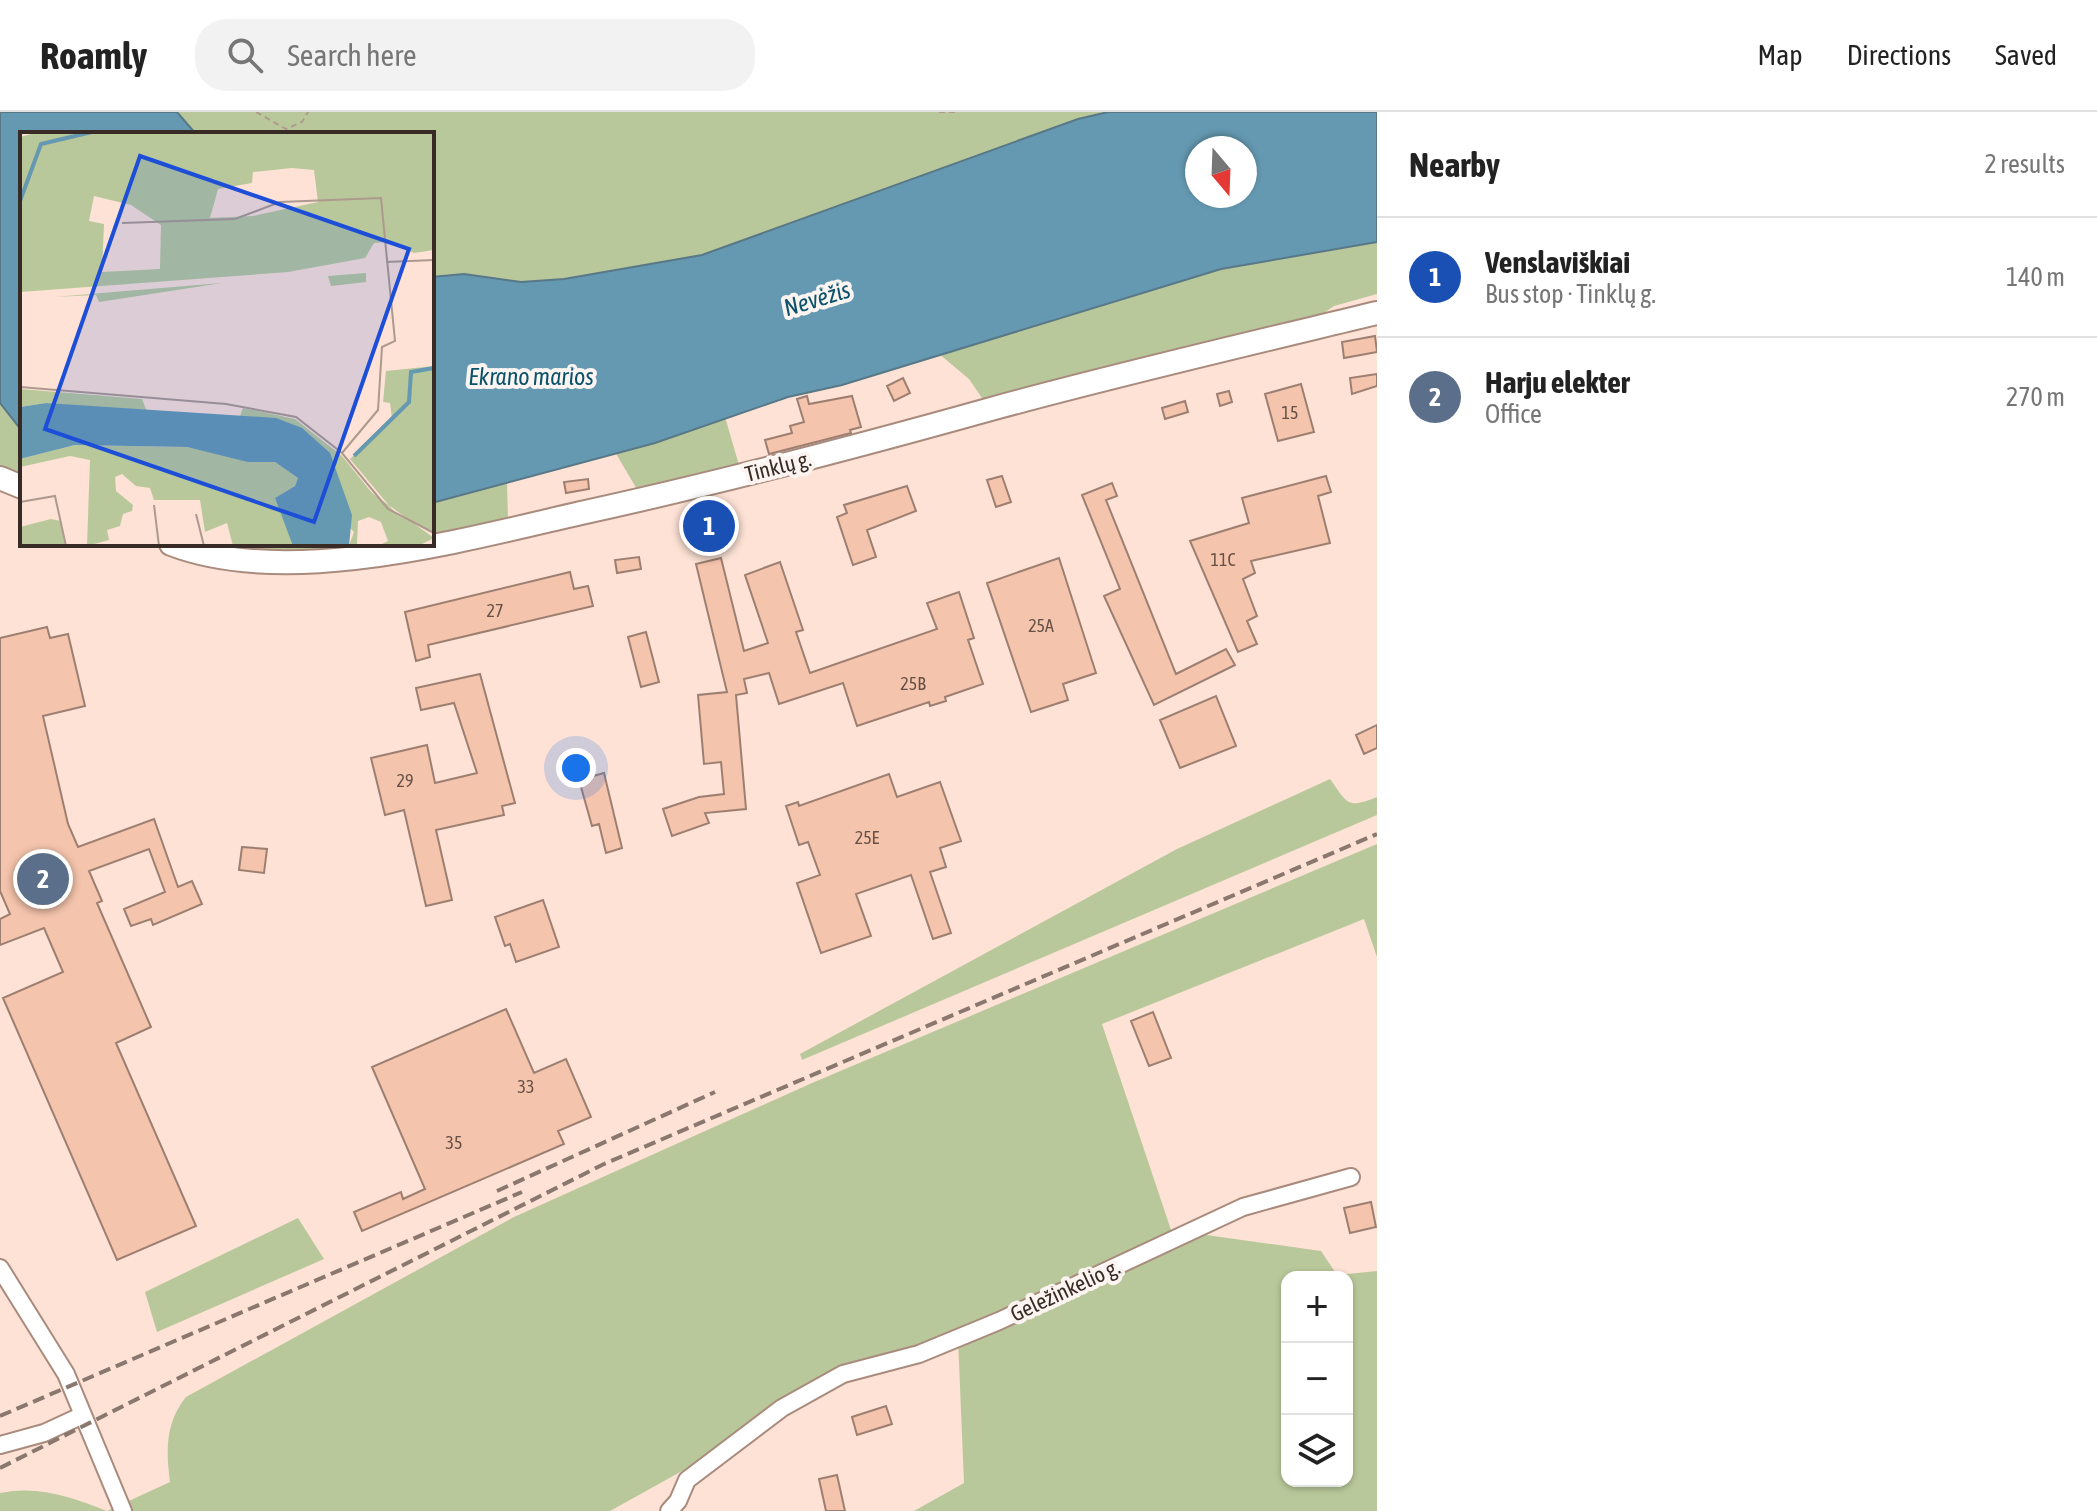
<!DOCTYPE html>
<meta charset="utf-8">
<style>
:root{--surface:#fff;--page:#f2f2f2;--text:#222;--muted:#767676;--line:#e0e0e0;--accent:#5f6de5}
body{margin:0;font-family:"Asap Condensed",sans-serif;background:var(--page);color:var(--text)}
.controls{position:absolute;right:24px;bottom:24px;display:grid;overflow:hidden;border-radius:16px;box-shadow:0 2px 6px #0004}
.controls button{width:72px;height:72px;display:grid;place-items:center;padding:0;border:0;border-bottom:2px solid var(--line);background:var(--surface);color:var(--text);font:40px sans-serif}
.compass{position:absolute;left:1185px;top:24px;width:72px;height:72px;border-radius:50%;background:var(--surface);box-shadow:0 2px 6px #0004;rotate:161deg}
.you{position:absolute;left:576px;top:656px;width:28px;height:28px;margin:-20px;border:6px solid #fff;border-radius:50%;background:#1a73e8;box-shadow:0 0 0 12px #1a73e833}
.badge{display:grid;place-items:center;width:52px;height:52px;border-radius:50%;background:var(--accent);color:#fff;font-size:26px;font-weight:700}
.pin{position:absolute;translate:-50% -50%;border:4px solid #fff;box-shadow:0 2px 8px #0006}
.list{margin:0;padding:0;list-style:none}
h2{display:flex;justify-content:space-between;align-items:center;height:104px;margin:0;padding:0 32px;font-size:34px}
h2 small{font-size:26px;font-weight:400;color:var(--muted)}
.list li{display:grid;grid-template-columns:52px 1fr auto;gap:24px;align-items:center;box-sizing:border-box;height:120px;padding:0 32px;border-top:2px solid var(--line)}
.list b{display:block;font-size:30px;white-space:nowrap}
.list p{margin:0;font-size:26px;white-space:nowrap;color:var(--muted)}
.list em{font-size:26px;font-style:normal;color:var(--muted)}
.icon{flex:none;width:44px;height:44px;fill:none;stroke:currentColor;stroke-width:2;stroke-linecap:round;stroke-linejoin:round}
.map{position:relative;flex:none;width:1377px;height:1399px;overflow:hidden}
header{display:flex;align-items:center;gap:48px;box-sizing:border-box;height:112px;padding:0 40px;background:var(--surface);border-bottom:2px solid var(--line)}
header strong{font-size:38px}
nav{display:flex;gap:44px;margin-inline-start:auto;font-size:28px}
.search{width:560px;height:72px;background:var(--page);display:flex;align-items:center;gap:20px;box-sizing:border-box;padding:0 28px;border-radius:32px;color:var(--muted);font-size:30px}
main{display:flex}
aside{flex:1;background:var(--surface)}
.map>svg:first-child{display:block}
.green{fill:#b9c89a;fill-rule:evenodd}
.water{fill:#6599b1;stroke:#587887;stroke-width:2;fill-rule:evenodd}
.building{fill:#f5c4ac;stroke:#9d7f71;stroke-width:2}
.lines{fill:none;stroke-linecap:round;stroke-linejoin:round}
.minor-casing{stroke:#a98b7d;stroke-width:20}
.secondary-casing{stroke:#a98b7d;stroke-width:26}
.path{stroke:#b09a90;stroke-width:2;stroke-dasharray:6 4;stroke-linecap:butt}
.minor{stroke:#fff;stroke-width:16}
.secondary{stroke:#fff;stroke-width:22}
.rail{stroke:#8a776e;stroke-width:4;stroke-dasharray:12 6;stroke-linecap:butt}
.labels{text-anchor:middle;stroke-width:8;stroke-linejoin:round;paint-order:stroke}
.number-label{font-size:18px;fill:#675147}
.street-label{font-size:22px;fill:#382b25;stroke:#fbf4f1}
.water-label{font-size:24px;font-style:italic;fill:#0b536c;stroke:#fbf4f1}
.inset-river{fill:none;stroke:#6599b1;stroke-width:4}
.inset-road{fill:none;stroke:#ae998f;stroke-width:2}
.view{fill:#1d4ed8;fill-opacity:0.15;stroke:#1d4ed8;stroke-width:4}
.inset-edge{fill:none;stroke:#382b25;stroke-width:4}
</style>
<header>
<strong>Roamly</strong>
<div class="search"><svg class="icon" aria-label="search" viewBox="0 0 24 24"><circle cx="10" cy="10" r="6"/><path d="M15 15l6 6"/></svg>Search here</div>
<nav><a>Map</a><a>Directions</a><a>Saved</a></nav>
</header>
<main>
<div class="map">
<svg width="1377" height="1399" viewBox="0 0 1377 1399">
<rect width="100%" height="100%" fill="#fde2d5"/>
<path class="green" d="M177,0H1108L1078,7L702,143L564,167L521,170L464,162L432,165V22H196Z
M1377,130V182L1334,194L1318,205L1144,245L984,289L969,267L938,241L1221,157Z
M0,291L22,319V362L0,353Z
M725,305L739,353L638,379L615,340L655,331Z
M507,370L508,408L432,423V391Z
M204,432H378C320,442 262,441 204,432Z
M1330,667C1348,692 1347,697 1377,685V703L802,948L800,942L1177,737Z
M1377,732V845L1364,807L1102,912L1171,1118L1321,1139L1337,1163L1377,1159V1399H914L964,1371L958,1227L873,1253L610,1399H0V1381C39,1373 71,1385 107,1399L170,1370C166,1339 165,1311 186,1285L514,1105L812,971ZM1287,1165H1347V1369H1287Z
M298,1106L324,1147L157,1220L145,1180Z"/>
<path class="water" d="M0,0H177L196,22H22V319L0,291Z
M1108,0H1377V130L1221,157L842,273L788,285L655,331L432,391V165L464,162L521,170L564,167L702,143L1078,7ZM1197,36H1245V84H1197Z"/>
<path class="building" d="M1375,224L1377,240L1344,246L1342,230Z
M1377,262V274L1352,282L1350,266Z
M903,266L910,281L894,289L887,274Z
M1301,272L1314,320L1278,329L1265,282Z
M1229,279L1232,290L1220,294L1217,282Z
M807,284L809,292L852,284L861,315L850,318L851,321L769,342L765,328L792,321L790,314L804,310L797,287Z
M1185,289L1188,300L1165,307L1162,296Z
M1002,364L1011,390L996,395L987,368Z
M1326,364L1331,380L1318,384L1330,431L1251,449L1255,461L1243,467L1257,504L1247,509L1257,532L1238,540L1190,429L1249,411L1242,386Z
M588,367L589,377L566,381L564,370Z
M1112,371L1117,384L1106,388L1176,562L1226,537L1235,553L1154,593L1104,484L1120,477L1082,383Z
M907,374L916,399L867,418L876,445L853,453L837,405L847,401L844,393Z
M639,445L641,457L617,461L615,448Z
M721,446L744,539L768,531L745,463L780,450L803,518L796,520L810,561L937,517L927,491L959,480L974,526L968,528L983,572L945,585L946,589L930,594L929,590L857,614L843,571L779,592L769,561L744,567L747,581L736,583L746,697L705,701L709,711L672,724L663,697L699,685L724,682L721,650L704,652L698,583L727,580L696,452Z
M1059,446L1096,561L1063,572L1068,588L1031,600L987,471Z
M570,460L574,477L588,474L593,494L428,533L430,545L416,549L405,500Z
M47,515L50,526L68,522L85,594L43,604L68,712L78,735L154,707L178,775L192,769L202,792L153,813L151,807L131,814L124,797L165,780L149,737L89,759L102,789L97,791L151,915L116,931L196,1114L117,1148L3,886L63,860L44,816L0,833V807L10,802L0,779V526Z
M646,520L659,570L641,575L628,525Z
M480,562L515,691L502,694L504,703L436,718L452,788L426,794L404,698L385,703L371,646L427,633L435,671L477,661L454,591L421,598L416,576Z
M1216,584L1236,634L1180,656L1160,608Z
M1377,613V636L1364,642L1356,623Z
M604,661L622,736L606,741L599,712L592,714L579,668Z
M889,662L897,685L940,670L961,729L940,736L946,755L930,760L951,821L933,827L911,763L856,782L871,824L821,841L797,771L820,763L808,730L799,733L786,694L798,690L799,694Z
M242,735L267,737L264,761L239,758Z
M543,788L559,835L516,850L510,832L505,834L495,805Z
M506,897L534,961L566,947L591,1005L558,1019L564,1032L362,1119L354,1100L401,1080L403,1087L425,1077L372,955Z
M1153,900L1171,946L1149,954L1131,909Z
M1371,1090L1376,1115L1350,1121L1344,1096Z
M886,1294L892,1312L857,1323L852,1305Z
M837,1363L845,1399H826L819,1367Z"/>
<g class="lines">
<g class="minor-casing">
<path id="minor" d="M0,1156L66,1262L123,1399
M0,1333L44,1321L83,1303
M669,1399L678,1389L687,1368L782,1296L843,1262L919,1242L999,1209L1243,1095L1351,1065"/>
</g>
<g class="secondary-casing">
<path id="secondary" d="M0,366L22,375
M171,432C287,477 463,428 581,401C719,371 855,335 991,297C1119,262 1248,232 1377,201"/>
</g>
<path class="path" d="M256,0L286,17L302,10L308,0
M939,0H957"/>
<use href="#minor" class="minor"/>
<use href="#secondary" class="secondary"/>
<path class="rail" d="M497,1079L715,980
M0,1304L522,1080
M0,1356L604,1052L1377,722"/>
</g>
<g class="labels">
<g class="number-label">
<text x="1290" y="307">15</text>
<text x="1223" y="454">11C</text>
<text x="495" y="505">27</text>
<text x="1041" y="520">25A</text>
<text x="913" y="578">25B</text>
<text x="405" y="675">29</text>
<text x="867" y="732">25E</text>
<text x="526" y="981">33</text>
<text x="454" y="1037">35</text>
</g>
<g class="street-label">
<text transform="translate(778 354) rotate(-14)" y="8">Tinklų g.</text>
<text transform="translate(1065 1178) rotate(-25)" y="8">Geležinkelio g.</text>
</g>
<g class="water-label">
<text transform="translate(817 187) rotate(-17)" y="8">Nevėžis</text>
<text x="531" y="273">Ekrano marios</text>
</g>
</g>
<g transform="translate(20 20)">
<rect width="414" height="414" fill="#fde2d5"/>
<path d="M19,0H414V118L394,121L368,110L354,111L345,126L268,140L0,160V5ZM272,36L294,38L298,70L233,84L190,86L198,57L232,51L233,40ZM74,64L111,73L141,93L140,137L82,140L84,92L69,89ZM346,141V150L311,154L308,144ZM202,151L79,170L76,163L34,165ZM414,234V401L377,383L330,327L372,286L370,271L363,270L366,239ZM0,257L122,267L127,280L26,271L0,275ZM223,276L275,287L322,324L352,361L414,406L398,414H358L368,409L361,390L349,385L338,389L337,412L342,414H329L334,400L220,284ZM55,313L167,315L234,330H255L278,346L275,354L255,366L274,414H213L207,391L185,400L180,368H134L130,356L116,354L102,342L95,345L96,359L113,373L112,379L103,382L100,394L87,398L89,408L67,414L70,328L50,324L0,335V327ZM31,387L41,389L46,414H0V395Z" fill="#b9c89a" fill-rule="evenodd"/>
<path d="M26,271L256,286L282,296L310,321L332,383L329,414H273L255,366L275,354L278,346L255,330H228L167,315L55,313L0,327V275Z" fill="#6599b1"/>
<path class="inset-river" d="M0,69L21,12L72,0M334,324L389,270L391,240L414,236"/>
<path class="inset-road" d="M102,91L215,87L260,70L361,66L375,209L362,215L358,278L322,321M366,130L414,128M0,255L206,272L276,285L322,321L368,377L414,401M0,370L35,364L46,414M134,373L139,414M176,382L184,414"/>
<path class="view" d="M120,24L389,117L294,390L25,297Z"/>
<rect width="414" height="414" class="inset-edge"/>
</g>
</svg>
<div class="controls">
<button>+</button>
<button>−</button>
<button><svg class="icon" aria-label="layers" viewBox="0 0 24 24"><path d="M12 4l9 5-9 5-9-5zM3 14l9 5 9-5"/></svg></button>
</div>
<svg class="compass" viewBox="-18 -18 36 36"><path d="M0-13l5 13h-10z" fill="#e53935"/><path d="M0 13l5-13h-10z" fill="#767676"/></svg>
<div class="you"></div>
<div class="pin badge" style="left:709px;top:414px;background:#1a4fb4">1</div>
<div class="pin badge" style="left:43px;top:767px;background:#5c6f8a">2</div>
</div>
<aside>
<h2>Nearby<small>2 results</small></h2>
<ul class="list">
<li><span class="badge" style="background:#1a4fb4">1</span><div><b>Venslaviškiai</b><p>Bus stop · Tinklų g.</p></div><em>140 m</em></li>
<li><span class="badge" style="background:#5c6f8a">2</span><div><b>Harju elekter</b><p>Office</p></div><em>270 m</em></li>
</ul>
</aside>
</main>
